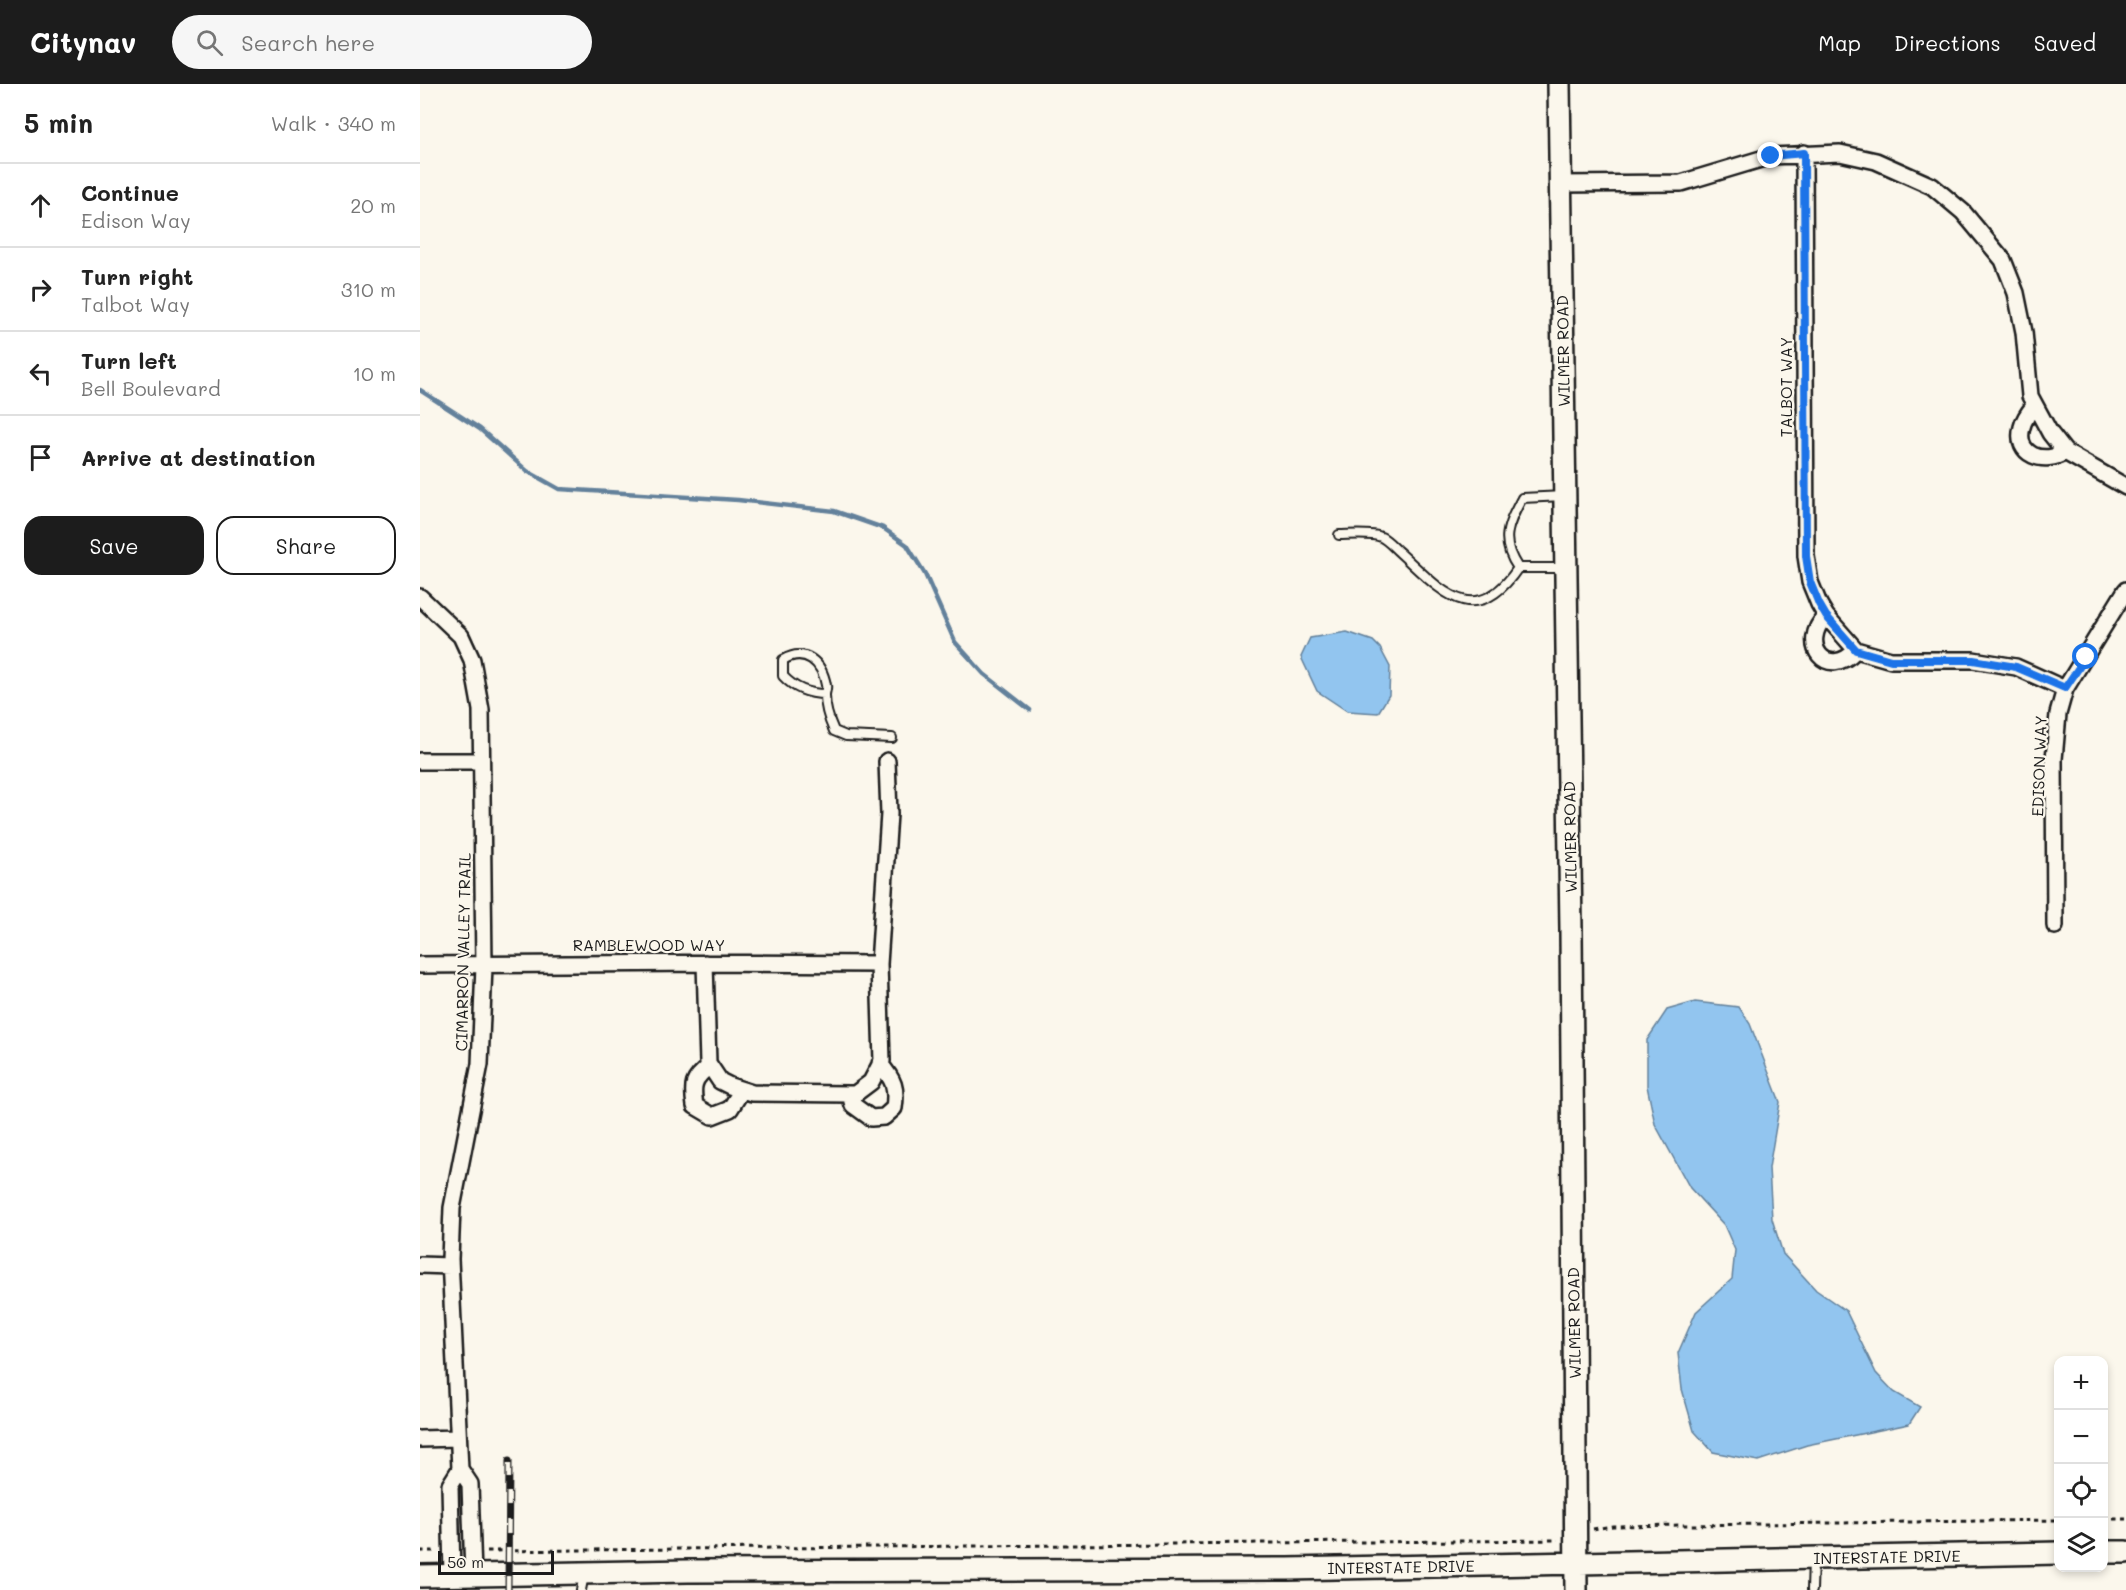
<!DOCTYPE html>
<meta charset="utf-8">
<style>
:root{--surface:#fff;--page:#f6f6f6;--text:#222;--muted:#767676;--line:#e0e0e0;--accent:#1c1c1c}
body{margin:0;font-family:Mali,sans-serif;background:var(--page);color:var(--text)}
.controls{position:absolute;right:18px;bottom:18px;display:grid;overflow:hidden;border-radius:12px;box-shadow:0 3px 9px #0003}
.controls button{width:54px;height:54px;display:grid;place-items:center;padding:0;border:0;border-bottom:2px solid var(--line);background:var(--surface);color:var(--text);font:30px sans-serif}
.scale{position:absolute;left:18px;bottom:15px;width:116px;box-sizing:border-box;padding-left:6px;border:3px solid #1c1c1c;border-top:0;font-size:16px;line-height:21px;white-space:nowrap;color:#1c1c1c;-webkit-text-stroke:4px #fbf7ec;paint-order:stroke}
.stop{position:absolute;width:18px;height:18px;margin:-14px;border:4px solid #1a73e8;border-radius:50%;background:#fff}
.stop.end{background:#1a73e8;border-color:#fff;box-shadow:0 2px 6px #0008}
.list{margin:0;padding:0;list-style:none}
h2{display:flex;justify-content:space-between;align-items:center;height:78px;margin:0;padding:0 24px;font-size:26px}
h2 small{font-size:20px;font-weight:400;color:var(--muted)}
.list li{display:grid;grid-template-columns:39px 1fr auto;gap:18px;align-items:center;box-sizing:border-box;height:84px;padding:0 24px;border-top:2px solid var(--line)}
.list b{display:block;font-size:22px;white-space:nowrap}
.list p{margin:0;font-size:20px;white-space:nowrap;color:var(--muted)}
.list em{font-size:20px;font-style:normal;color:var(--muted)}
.actions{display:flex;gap:12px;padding:18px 24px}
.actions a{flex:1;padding:14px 0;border:2px solid var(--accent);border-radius:18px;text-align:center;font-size:21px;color:var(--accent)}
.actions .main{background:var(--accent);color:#fff}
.icon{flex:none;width:33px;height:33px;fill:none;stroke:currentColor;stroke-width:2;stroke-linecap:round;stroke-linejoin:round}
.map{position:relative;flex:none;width:1706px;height:1506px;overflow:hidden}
header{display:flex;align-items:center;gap:36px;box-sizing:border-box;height:84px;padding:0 30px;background:var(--accent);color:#fff}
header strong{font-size:28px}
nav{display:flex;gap:33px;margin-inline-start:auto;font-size:21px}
.search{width:420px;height:54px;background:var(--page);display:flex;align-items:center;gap:15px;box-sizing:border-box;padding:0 21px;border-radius:33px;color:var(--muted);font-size:22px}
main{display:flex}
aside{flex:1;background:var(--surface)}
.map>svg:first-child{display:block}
.water{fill:#92c5ef;stroke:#63819b;stroke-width:1.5}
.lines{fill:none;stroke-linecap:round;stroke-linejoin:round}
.stream{stroke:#63819b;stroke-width:4.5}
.lane-casing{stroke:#1c1c1c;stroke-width:12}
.street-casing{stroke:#1c1c1c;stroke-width:20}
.secondary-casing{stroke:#1c1c1c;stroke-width:26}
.path{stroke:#1c1c1c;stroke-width:3;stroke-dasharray:4.5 4.5;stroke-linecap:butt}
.lane{stroke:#fbf7ec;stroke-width:8}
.street{stroke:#fbf7ec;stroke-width:15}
.secondary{stroke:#fbf7ec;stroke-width:21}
.rail-casing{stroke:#1c1c1c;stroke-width:7}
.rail{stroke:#fbf7ec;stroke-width:4.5;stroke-dasharray:14;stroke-linecap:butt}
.route{stroke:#1a73e8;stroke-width:8}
.labels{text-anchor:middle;stroke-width:4.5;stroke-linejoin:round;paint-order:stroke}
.street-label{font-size:16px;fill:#1c1c1c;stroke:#fbf7ec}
</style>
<header>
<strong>Citynav</strong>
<div class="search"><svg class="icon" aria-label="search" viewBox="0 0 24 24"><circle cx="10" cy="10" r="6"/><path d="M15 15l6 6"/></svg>Search here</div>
<nav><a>Map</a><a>Directions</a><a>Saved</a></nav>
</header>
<main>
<aside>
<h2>5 min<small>Walk · 340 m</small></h2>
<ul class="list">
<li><svg class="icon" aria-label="ahead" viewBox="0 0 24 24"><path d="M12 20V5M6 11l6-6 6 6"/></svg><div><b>Continue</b><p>Edison Way</p></div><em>20 m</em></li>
<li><svg class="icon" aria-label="right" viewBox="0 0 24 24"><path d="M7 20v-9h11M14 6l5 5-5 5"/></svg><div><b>Turn right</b><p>Talbot Way</p></div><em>310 m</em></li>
<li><svg class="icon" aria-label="left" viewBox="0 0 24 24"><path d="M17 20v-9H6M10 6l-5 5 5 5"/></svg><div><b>Turn left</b><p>Bell Boulevard</p></div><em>10 m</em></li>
<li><svg class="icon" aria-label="arrive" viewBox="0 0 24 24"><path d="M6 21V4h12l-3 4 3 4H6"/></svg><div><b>Arrive at destination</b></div></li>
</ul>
<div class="actions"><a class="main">Save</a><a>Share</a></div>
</aside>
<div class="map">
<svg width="1706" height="1506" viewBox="0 0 1706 1506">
<rect width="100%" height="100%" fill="#fbf7ec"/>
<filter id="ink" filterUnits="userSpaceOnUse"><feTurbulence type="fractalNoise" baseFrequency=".0167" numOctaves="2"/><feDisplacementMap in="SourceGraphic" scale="12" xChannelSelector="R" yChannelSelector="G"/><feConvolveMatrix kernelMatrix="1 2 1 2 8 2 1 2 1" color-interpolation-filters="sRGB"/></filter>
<g filter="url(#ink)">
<path class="water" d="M927,548L953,557L960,564L970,583L969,611L958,629L927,627L897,607L881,573L890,554Z
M1275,918L1319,923L1330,940L1360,1018L1349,1084L1352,1135L1363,1170L1396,1206L1426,1227L1456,1289L1474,1308L1500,1323L1489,1340L1387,1361L1338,1377L1293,1368L1274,1347L1262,1305L1258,1269L1276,1228L1312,1195L1315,1166L1304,1141L1270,1104L1235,1040L1227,1002V956L1247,926Z"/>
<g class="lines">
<path class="stream" d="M0,306L60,345L107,387L139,405L318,416L414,427L463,444L487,461L505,490L535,558L564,590L610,626"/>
<g class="lane-casing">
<path id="lane" d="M919,451C929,451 953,449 961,453C968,456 974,464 979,468C1020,505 1054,549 1098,484H1144
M1098,484C1079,456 1088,441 1102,414L1144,412
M405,610C389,610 374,604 363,592V576C385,563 402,578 406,601C407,604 405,608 405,611C405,623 409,636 414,647L426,652L472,654
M161,1506L164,1491
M1392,1506L1393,1476"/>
</g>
<g class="street-casing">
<path id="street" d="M1384,69L1386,472L1390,498L1399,520L1406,532L1436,566L1471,576H1553L1596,583L1645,605
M1140,100L1261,99L1351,72L1420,69L1456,77L1512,102L1543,128L1583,176L1596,209L1604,248L1610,312L1630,349L1645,368L1706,403
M1614,322C1609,328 1604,335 1602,343C1594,372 1625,381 1645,368
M0,513L41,552L52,576L61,626L64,882L60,980L32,1124L30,1175L40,1385L50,1400L53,1491
M1406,532C1378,560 1407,597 1436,566
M0,677H61
M1635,842L1634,675L1638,630L1645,605L1706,506
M285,879L288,979L300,997L310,1002L332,1009L430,1010H435L451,998L462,977L459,880L469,730L467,677
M0,881L285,879L459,880
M290,982C272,995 272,1002 275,1022L292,1032L310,1025L322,1006
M430,1010L433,1021L451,1034L464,1033L474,1024C477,1004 474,996 460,980
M0,1181L30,1182
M0,1355L38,1354
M32,1491L30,1401L40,1385"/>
</g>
<g class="secondary-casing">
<path id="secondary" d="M1139,0L1151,846L1156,1506
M1684,1468H1706
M0,1492L268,1487L868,1485L1638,1469"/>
</g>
<path class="path" d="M1684,1435H1706
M1173,1445L1193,1442L1638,1436
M0,1467H16
M67,1467L1138,1456"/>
<use href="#lane" class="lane"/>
<use href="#street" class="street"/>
<use href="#secondary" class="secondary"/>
<g class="rail-casing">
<path id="rail" d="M88,1506L89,1377"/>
</g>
<use href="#rail" class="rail"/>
</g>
</g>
<g class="lines" filter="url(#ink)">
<path class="route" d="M1351,72L1384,69L1386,472L1390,498L1399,520L1406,532L1436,566L1471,576H1553L1596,583L1645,604L1666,573"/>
</g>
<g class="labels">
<g class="street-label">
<text transform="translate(1143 267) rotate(-91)" y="6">WILMER ROAD</text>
<text transform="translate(1366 303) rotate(-90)" y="6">TALBOT WAY</text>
<text transform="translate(1619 682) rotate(-88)" y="6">EDISON WAY</text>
<text transform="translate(1150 753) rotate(-91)" y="6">WILMER ROAD</text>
<text x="229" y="867">RAMBLEWOOD WAY</text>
<text transform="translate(43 868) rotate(-89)" y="6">CIMARRON VALLEY TRAIL</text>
<text transform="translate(1154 1239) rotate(-91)" y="6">WILMER ROAD</text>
<text transform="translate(1467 1473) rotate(-1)" y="6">INTERSTATE DRIVE</text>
<text transform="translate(981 1483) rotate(-1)" y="6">INTERSTATE DRIVE</text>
</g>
</g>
</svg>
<div class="controls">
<button>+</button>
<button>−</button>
<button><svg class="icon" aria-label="locate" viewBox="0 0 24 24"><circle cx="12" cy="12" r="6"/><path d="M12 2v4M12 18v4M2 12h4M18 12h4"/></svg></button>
<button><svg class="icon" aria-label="layers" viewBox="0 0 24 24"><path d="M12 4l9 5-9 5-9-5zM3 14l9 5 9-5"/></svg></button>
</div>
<div class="scale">50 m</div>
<div class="stop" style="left:1666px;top:573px"></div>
<div class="stop end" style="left:1351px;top:72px"></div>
</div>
</main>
